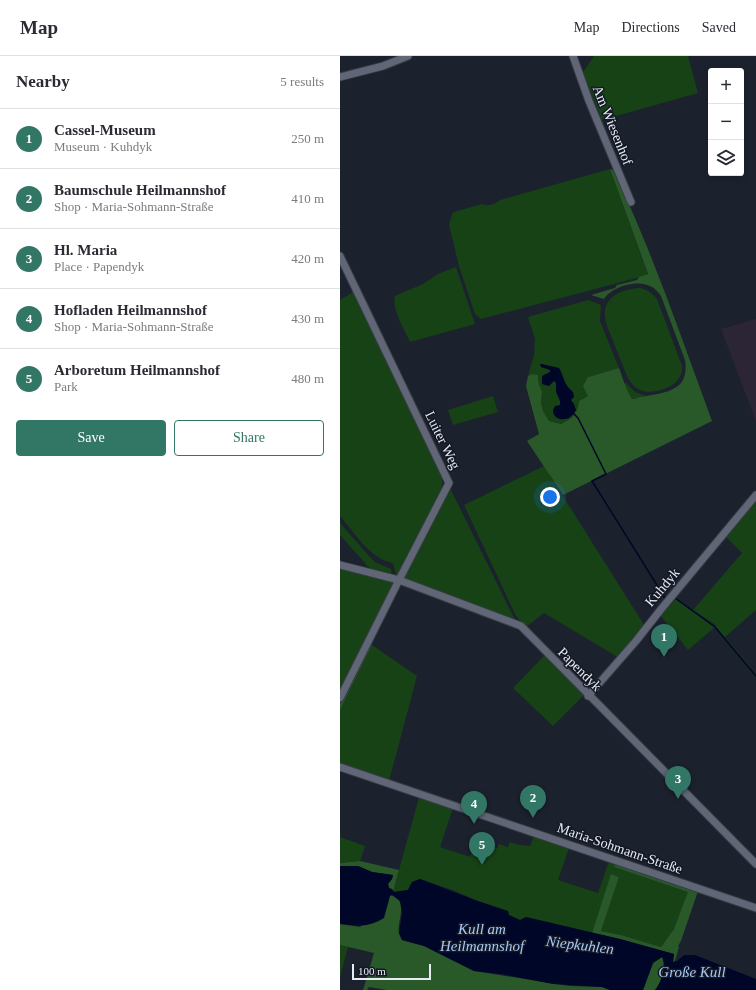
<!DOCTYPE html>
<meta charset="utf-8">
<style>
:root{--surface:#fff;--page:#f7f7f7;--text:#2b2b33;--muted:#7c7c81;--line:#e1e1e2;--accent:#327766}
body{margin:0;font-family:Georgia,serif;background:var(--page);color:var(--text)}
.controls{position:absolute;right:12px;top:12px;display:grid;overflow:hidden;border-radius:4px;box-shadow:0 2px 6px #0003}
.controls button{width:36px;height:36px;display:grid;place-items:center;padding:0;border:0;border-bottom:1px solid var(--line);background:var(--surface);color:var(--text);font:20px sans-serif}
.scale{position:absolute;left:12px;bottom:10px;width:79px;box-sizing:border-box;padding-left:4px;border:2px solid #e7ebf4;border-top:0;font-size:11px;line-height:14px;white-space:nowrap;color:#e7ebf4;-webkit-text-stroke:3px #131824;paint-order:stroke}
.you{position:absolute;left:210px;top:441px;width:14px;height:14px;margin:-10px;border:3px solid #fff;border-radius:50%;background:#1a73e8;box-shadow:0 0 0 6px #1a73e833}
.badge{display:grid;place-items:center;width:26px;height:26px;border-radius:50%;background:var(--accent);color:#fff;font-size:13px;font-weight:700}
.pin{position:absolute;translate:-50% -33px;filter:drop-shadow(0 1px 2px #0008)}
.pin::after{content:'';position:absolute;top:21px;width:14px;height:12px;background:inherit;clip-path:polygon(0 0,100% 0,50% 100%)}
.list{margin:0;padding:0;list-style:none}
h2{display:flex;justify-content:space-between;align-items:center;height:52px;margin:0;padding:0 16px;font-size:17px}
h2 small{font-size:13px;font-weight:400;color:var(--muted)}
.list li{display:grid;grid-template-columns:26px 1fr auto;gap:12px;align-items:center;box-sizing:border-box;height:60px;padding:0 16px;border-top:1px solid var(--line)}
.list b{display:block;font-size:15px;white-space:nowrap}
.list p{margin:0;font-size:13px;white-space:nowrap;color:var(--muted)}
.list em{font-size:13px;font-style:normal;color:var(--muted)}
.actions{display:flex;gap:8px;padding:12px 16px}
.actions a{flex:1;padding:9px 0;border:1px solid var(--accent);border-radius:4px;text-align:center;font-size:14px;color:var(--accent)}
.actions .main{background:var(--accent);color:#fff}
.icon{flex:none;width:22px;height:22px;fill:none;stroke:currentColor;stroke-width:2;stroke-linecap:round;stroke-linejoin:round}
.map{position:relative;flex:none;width:416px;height:934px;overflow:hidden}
header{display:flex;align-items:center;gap:24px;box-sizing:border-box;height:56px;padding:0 20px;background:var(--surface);border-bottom:1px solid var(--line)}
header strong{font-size:19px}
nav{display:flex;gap:22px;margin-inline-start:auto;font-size:14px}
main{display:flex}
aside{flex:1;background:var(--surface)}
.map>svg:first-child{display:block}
.commercial{fill:#2c2535}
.green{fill:#174216}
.forest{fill:#295928}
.water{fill:#000627}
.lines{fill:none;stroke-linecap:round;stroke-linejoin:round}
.stream{stroke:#000627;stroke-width:1.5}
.minor-casing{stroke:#383c47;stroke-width:9}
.minor{stroke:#606675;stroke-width:7}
.labels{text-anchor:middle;stroke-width:3;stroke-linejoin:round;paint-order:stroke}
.street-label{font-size:14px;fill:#e7ebf4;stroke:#131824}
.water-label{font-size:15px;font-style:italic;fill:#a7c8f6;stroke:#131824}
</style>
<header>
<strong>Map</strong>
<nav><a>Map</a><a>Directions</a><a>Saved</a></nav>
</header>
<main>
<aside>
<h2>Nearby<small>5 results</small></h2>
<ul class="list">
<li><span class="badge">1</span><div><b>Cassel-Museum</b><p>Museum · Kuhdyk</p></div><em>250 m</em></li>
<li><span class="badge">2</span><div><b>Baumschule Heilmannshof</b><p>Shop · Maria-Sohmann-Straße</p></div><em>410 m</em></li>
<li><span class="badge">3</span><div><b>Hl. Maria</b><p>Place · Papendyk</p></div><em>420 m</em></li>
<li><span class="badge">4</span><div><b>Hofladen Heilmannshof</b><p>Shop · Maria-Sohmann-Straße</p></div><em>430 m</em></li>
<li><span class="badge">5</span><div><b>Arboretum Heilmannshof</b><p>Park</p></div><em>480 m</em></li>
</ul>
<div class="actions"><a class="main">Save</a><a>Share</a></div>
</aside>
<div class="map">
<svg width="416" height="934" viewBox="0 0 416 934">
<rect width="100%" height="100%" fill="#1c212e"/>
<path class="commercial" d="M416,263V365L381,273Z"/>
<path class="green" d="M254,0H348L358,37L262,64L243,16Z
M270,113L308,219L141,263L135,258L119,210L109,169L112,158L114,156L142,148C149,151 155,148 160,144Z
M116,211L135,268L70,286C65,275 51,252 55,240L83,228L98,218Z
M300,232C308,234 312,237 317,243L342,310C342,314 342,318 339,322C333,333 311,339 300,334C294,331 290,326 287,320L267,270C258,244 278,233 300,232Z
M13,236L71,352L103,421L101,435L58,520L56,519L53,507C30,503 15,477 0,460V244Z
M248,244L261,249L260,265L279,312L248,321V340L239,345C237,359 233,362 221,368L209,365L203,355L201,347L202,336L198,325V319L192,318L188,320L194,299L195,283L188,261Z
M285,326L295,336L306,340L292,343L285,331Z
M153,340L158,356L113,369L108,354Z
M204,410L306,572L281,603L204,557L186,571L176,560L124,449Z
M251,425L326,542L325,543Z
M109,433L111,434L176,566L63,522Z
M416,440V554L385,581L416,618V621L375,571L348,594L320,559L334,542L375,571L376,569L353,554L402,497L385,480Z
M0,467L29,500L35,506L51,513L52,521L32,515L0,479Z
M0,512L54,525L0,635Z
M32,589L77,620L49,725L0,708V654Z
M205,599L244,639L213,670L173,632Z
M79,741L113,752L100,791L130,801L134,786L142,788V787L157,792L159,788L168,791L170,786L180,789L190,790L194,780L229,792L218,824L258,837L269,805L275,807L274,811L349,836L334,873L321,891L281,879L261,875L279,821L272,818L252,877L186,861L180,864L113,834L80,823L72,826L68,834L53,836Z
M0,781L25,790L20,805L0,807Z
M0,889L8,891L0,922Z"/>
<path class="forest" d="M270,113L273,114C312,194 341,281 372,365L223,439L187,385L199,378L186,330L188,320L192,318L198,319V325L202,336L201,347L203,355L209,365L221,368C233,362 237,359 239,345L248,340L243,330L248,321L279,312C283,323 286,333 292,343C296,343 298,341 301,341C325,336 350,336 345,304L321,240C318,236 315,232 310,230C297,223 271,231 264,243L251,239L275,232L277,229L297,224L299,221L308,218Z
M30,588L32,589L0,654V648Z
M20,805L59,814L53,836L49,832L48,828L52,823L53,819L32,816L18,810H0V807Z
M275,807L358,835L341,885L338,890L339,891L335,905L333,906L334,898L280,883L252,877L271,818L279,821L261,875L281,879L321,891L334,873L348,836L274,811Z
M51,839C70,846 56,864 59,878C60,880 61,882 62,884L84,890L134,915L229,930L262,931L270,934H47L29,931L27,934H23L34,897L0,889V868L20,871Z
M322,901C327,910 321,927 315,934H303L313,907Z"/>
<path class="water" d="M200,308H202L219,312C225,322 223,328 233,336L234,341L231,344L234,348L236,354C234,357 232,360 229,362C222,365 213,363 213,354L215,350L220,349V345L216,336V327L214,325L209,330L202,328V320L210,316V314L201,311Z
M0,810H18L32,816L53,819L52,823L48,828L49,832L52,833L54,836L68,834L72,826L80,823L135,844L168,855L169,859L180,864L186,861L280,883L334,898L333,906L337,905L344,899H355L416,923V934H315C321,927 327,910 322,901L313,907L303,934H270L262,931L213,928L160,918L134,915L84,890L62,884L59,877L62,857L60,845L52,839L50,840L44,862C27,872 18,870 0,868Z"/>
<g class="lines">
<path class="stream" d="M233,357L238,362L266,418L252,425L325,542
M329,549L335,542L375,571L416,620"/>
<g class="minor-casing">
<path id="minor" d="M233,0L249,45L291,146
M0,21L43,10L68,0
M0,200L109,427L59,524L0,642
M0,509L59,524L181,570L416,808
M248,640L296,585L322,552L416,439
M0,711L416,852"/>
</g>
<use href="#minor" class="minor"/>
</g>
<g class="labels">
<g class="street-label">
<text transform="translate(273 69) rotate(68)" y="5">Am Wiesenhof</text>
<text transform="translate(103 384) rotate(64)" y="5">Luiter Weg</text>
<text transform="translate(322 531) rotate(-50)" y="5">Kuhdyk</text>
<text transform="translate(240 613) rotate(45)" y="5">Papendyk</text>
<text transform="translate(280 792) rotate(19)" y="5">Maria-Sohmann-Straße</text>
</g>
<g class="water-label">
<text x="142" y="878">Kull am<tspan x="142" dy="17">Heilmannshof</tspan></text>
<text transform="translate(240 889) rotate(7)" y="5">Niepkuhlen</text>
<text x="352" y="921">Große Kull</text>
</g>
</g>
</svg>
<div class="controls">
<button>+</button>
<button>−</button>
<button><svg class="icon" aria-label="layers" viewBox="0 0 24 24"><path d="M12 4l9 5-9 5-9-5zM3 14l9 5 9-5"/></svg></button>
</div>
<div class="scale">100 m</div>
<div class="you"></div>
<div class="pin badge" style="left:324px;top:601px">1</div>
<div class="pin badge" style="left:193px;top:762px">2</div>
<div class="pin badge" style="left:338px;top:743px">3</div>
<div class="pin badge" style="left:134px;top:768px">4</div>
<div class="pin badge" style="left:142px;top:809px">5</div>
</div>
</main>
